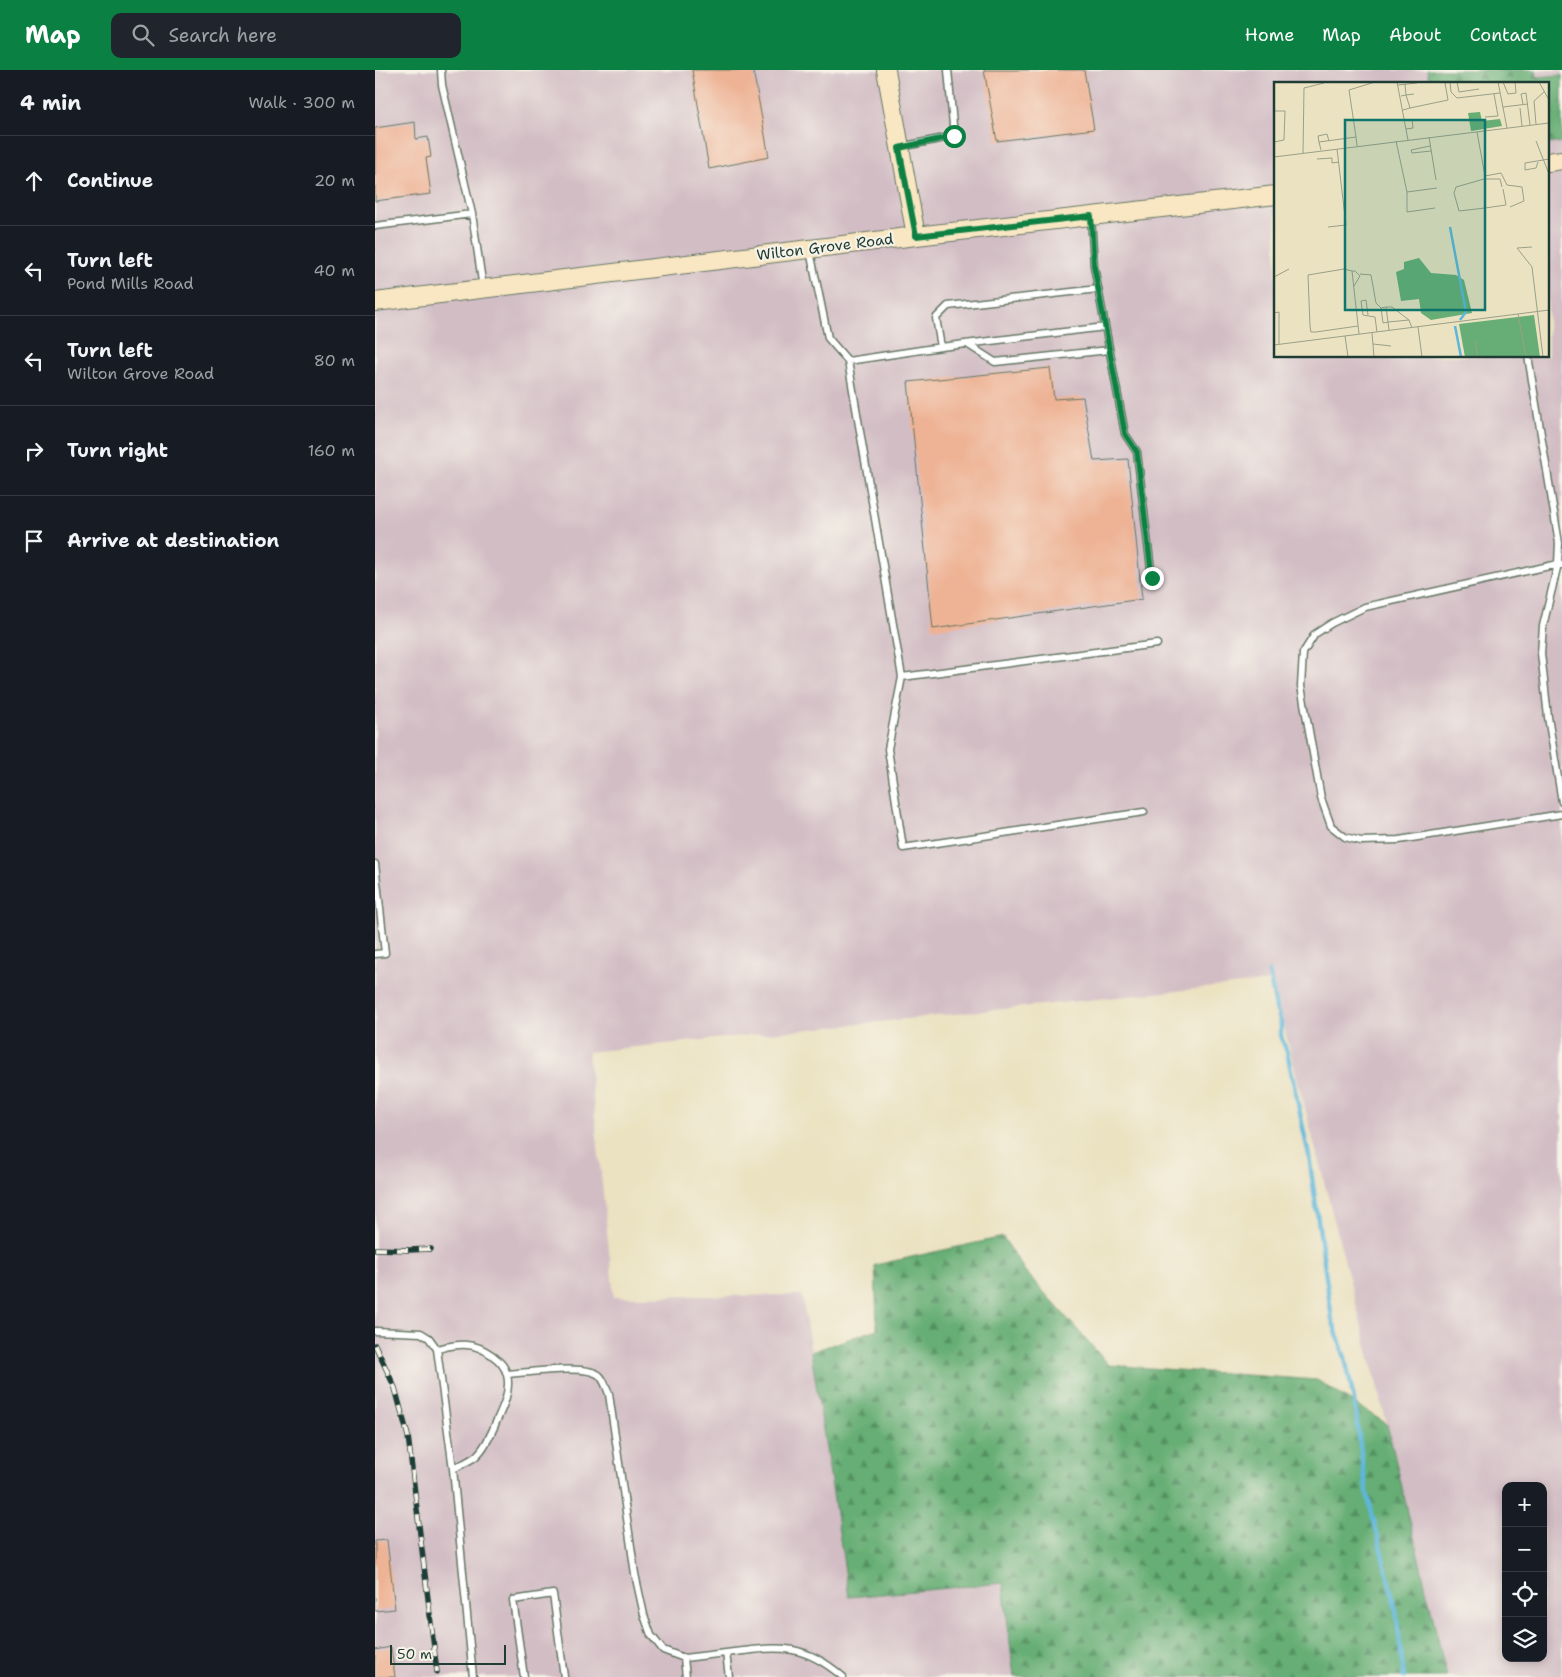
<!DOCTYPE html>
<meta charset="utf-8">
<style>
:root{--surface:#171b24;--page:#20242c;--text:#f1f3f6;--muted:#9ea1a6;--line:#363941;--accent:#0b8043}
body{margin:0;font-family:"Shantell Sans",sans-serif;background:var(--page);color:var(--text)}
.controls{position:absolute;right:15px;bottom:15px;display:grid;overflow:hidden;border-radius:10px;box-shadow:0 2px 8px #0003}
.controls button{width:45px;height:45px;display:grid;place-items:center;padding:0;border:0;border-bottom:1px solid var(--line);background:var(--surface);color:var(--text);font:25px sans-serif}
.scale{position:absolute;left:15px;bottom:12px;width:116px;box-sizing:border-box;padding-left:5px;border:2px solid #1f3d34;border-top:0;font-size:14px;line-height:18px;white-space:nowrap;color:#1f3d34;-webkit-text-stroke:4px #f7f3e8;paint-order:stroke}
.stop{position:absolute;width:15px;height:15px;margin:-11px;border:4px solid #0b8043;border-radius:50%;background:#fff}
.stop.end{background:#0b8043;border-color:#fff;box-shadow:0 1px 5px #0008}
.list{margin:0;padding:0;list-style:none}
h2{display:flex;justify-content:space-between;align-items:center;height:65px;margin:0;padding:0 20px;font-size:21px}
h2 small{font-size:16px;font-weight:400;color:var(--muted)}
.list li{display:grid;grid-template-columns:32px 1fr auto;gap:15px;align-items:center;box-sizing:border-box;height:90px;padding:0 20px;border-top:1px solid var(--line)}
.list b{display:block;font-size:19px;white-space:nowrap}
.list p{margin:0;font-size:16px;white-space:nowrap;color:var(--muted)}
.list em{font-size:16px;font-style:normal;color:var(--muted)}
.icon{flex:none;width:28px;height:28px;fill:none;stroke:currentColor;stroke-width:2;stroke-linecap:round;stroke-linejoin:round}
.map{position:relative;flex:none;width:1187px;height:1607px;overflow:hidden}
header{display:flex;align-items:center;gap:30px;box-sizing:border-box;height:70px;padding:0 25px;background:var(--accent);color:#fff}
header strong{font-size:24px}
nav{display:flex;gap:28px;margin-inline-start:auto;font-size:18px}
.search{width:350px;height:45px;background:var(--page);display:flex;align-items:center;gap:12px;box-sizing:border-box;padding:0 18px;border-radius:10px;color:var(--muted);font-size:19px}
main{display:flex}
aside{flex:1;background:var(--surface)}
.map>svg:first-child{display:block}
.industrial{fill:#d2bdc5;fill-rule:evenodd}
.forest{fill:url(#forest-firs);stroke:#427654}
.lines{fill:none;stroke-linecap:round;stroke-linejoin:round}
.stream{stroke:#5db7db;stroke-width:4.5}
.building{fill:#eeb294}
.lane-casing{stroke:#667765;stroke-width:9}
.secondary-casing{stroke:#667765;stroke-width:20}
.lane{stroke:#fff;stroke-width:6}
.secondary{stroke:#f9e7c3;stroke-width:18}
.rail-casing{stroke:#1f3d34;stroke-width:5.5}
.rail{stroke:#f7f3e8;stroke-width:4;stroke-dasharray:11;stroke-linecap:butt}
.route{stroke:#0b8043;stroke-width:6}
.labels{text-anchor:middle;stroke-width:4;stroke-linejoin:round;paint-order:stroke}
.street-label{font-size:15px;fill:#1f3d34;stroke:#f7f3e8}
.inset-river{fill:none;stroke:#5db7db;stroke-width:2.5}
.inset-road{fill:none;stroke:#99a089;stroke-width:1}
.view{fill:#0f766e;fill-opacity:0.15;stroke:#0f766e;stroke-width:2.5}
.inset-edge{fill:none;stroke:#1f3d34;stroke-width:2.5}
</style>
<header>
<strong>Map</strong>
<div class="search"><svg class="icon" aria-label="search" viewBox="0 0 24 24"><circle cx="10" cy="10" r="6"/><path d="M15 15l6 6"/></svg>Search here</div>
<nav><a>Home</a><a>Map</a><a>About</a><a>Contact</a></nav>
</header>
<main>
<aside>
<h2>4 min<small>Walk · 300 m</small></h2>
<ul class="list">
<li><svg class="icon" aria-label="ahead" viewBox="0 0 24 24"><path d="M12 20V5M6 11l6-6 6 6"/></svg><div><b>Continue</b></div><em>20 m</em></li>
<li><svg class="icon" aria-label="left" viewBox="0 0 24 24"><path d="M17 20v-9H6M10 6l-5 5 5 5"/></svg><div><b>Turn left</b><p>Pond Mills Road</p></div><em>40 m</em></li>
<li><svg class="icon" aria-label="left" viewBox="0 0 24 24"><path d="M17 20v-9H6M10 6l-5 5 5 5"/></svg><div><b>Turn left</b><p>Wilton Grove Road</p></div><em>80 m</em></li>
<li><svg class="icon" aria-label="right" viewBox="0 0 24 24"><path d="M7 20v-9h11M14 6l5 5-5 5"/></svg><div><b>Turn right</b></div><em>160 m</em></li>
<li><svg class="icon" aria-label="arrive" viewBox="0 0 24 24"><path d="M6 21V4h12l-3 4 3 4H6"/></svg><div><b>Arrive at destination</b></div></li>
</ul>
</aside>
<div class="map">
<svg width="1187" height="1607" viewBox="0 0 1187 1607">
<defs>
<pattern id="forest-firs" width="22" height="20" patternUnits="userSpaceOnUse" patternTransform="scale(1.25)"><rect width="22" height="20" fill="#66ae75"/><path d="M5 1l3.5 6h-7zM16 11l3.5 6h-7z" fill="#538f61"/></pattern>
</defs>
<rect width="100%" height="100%" fill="#f7f3e8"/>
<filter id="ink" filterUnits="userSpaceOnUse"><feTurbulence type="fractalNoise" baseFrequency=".02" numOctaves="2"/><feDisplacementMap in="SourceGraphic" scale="10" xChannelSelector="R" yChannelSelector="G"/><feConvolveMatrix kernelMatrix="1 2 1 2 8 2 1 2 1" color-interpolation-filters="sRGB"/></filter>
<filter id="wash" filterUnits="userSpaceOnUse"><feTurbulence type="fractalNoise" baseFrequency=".0096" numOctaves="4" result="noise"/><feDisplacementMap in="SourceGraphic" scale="20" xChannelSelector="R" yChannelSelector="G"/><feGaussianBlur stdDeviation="1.12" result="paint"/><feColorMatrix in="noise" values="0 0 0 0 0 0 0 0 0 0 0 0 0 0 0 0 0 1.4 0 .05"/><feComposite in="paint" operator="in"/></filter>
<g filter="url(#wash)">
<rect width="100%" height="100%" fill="#ebe2c1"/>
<path class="industrial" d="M0,0H1187V1607H1072L1012,1354L897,911L213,982L239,1227L427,1225L474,1526L628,1512L639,1607H0ZM901,14H1173V286H901ZM1131,1416H1168V1588H1131Z"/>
<path class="forest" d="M1052,0H1161L1162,7L1187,5V72L1173,74V14H1055Z
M628,1167L650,1201L734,1295L942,1310L1012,1354L1072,1607H639L628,1513L474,1527L436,1282L502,1259L500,1195Z"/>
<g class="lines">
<path class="stream" d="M894,902L901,938L906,953V967L912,982L934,1086L957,1249L970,1288L979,1330L991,1419L1021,1540L1029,1607"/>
</g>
<g id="blocks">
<path class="building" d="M317,0H378L394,87L334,99Z
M609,0H709L719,59L622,71Z
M40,52L41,69L53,67L56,87L51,88L56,124L0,131V58Z
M675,298L679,329L708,327L719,391L753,389L767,529L558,559L533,312Z
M12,1470L20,1539L0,1541V1471Z
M16,1577L20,1607H0V1580Z"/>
</g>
</g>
<g filter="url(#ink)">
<use href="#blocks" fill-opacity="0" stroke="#667765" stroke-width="1"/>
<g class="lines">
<g class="lane-casing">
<path id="lane" d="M66,0L67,15L97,144
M525,77L579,66L573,0
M716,147L719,196L750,364L762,382L777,508
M0,156L97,144L108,218
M435,181L453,268L473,291L527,607L782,574
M723,219L573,236L561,248L566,277L730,257
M592,274L620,292L734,280
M1153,286L1184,473L1183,494L1168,556L1166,583L1173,647L1187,732
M473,291L566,277
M1187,495L1183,494L990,537L957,553L940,564L928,583L926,616L946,728L956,756L970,767L986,771L1024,770L1187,744
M527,607L513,679L528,778L769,742
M0,794L10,883L0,884
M0,1261L46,1263L54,1268L62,1279
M132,1304C151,1303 213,1293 225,1306C229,1310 232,1319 234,1324L260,1504L269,1545L276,1565L288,1580L309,1588
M78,1399C85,1395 95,1391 101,1386C110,1378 118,1360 122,1350C128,1337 136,1320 132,1305C129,1290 107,1276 92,1275C82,1274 71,1277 62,1279L78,1399L98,1607
M149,1607L138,1530L178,1524L189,1607
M311,1607L309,1588L351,1583
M354,1607L351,1583C402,1577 426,1571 468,1607"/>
</g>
<g class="secondary-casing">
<path id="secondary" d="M511,0L541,166
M1173,92L1187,90
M0,232L541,166L901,125"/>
</g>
<use href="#lane" class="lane"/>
<use href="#secondary" class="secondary"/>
<g class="rail-casing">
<path id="rail" d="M0,1179L34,1180L56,1179
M0,1275L20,1318L33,1366L62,1602"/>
</g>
<use href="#rail" class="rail"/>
</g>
</g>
<g class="lines" filter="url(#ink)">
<path class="route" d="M579,66L524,78L541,166L716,146L719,196L750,364L762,382L777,508"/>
</g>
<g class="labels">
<g class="street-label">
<text transform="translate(450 177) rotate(-7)" y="5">Wilton Grove Road</text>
</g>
</g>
<g transform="translate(899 12)">
<rect width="275" height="275" fill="#ebe2c1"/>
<path d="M206,30L208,39L226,37L228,44L197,49L194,31ZM145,176L157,191L182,193L190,198L198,231L157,238L147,231L145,217L127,219L122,190L130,187V180ZM260,233L266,275H191L185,242Z" fill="#66ae75"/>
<path class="inset-river" d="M176,145L192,230L186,238M181,244L187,275"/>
<path class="inset-road" d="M123,0L134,58M183,0L185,10L205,7M224,0L233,46M229,0L234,12L242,11L241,0M265,0L275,18M171,1L176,0L177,10L183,16L226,11M124,3L143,1M127,14L132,13L131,2M249,22L247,12L252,11L256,43M229,25L254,22M136,26L174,18L171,1M246,26L248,44M129,28L136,26L132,13L140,12M0,29H11L10,58L0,60M211,35L224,34L220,12M262,42L260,19L271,9M132,47L139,46L138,37M203,50L211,94V126L232,123L229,107M82,55L75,8L101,0M155,55L162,98M122,59L133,110L163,106M262,59L275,92M45,60L44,54L53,52L55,59M156,64L137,68L138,71L157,69M47,68L45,60L82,55L83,64M29,71L30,6L50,1M0,75L275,41M43,77L58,76V81L65,80M264,80L262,86L251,88V81L275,77M211,94L227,91L233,103L248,105L250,119L236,125M133,110V130L161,126M211,126L185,129L180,111L182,105L210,97H226L228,105M54,145L72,143L63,67M258,165L243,166L258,185L269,275M78,189L70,187L34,193L36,244L37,250H42L84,244M86,192L97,193L102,221L107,226M0,195L15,187M80,204L86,194L81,189H78L85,252M112,225L107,226L109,241L114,240L112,225H118L135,238M0,231L5,230V262M244,232L252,275M94,233L92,218L87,219L89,233L101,235L103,250M144,245L148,275M115,248L114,240L135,238L138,246M98,251L100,275M71,254L74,275M201,259L204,275M99,262L117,264M0,263L275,228"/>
<path class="view" d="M71,38H211V228H71Z"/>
<rect width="275" height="275" class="inset-edge"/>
</g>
</svg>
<div class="controls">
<button>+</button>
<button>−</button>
<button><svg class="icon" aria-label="locate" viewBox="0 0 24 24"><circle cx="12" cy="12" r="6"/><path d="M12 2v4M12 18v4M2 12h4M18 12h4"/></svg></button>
<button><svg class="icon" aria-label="layers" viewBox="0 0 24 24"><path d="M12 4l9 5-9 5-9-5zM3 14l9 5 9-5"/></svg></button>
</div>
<div class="scale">50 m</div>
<div class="stop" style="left:579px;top:66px"></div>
<div class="stop end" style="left:777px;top:508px"></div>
</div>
</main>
